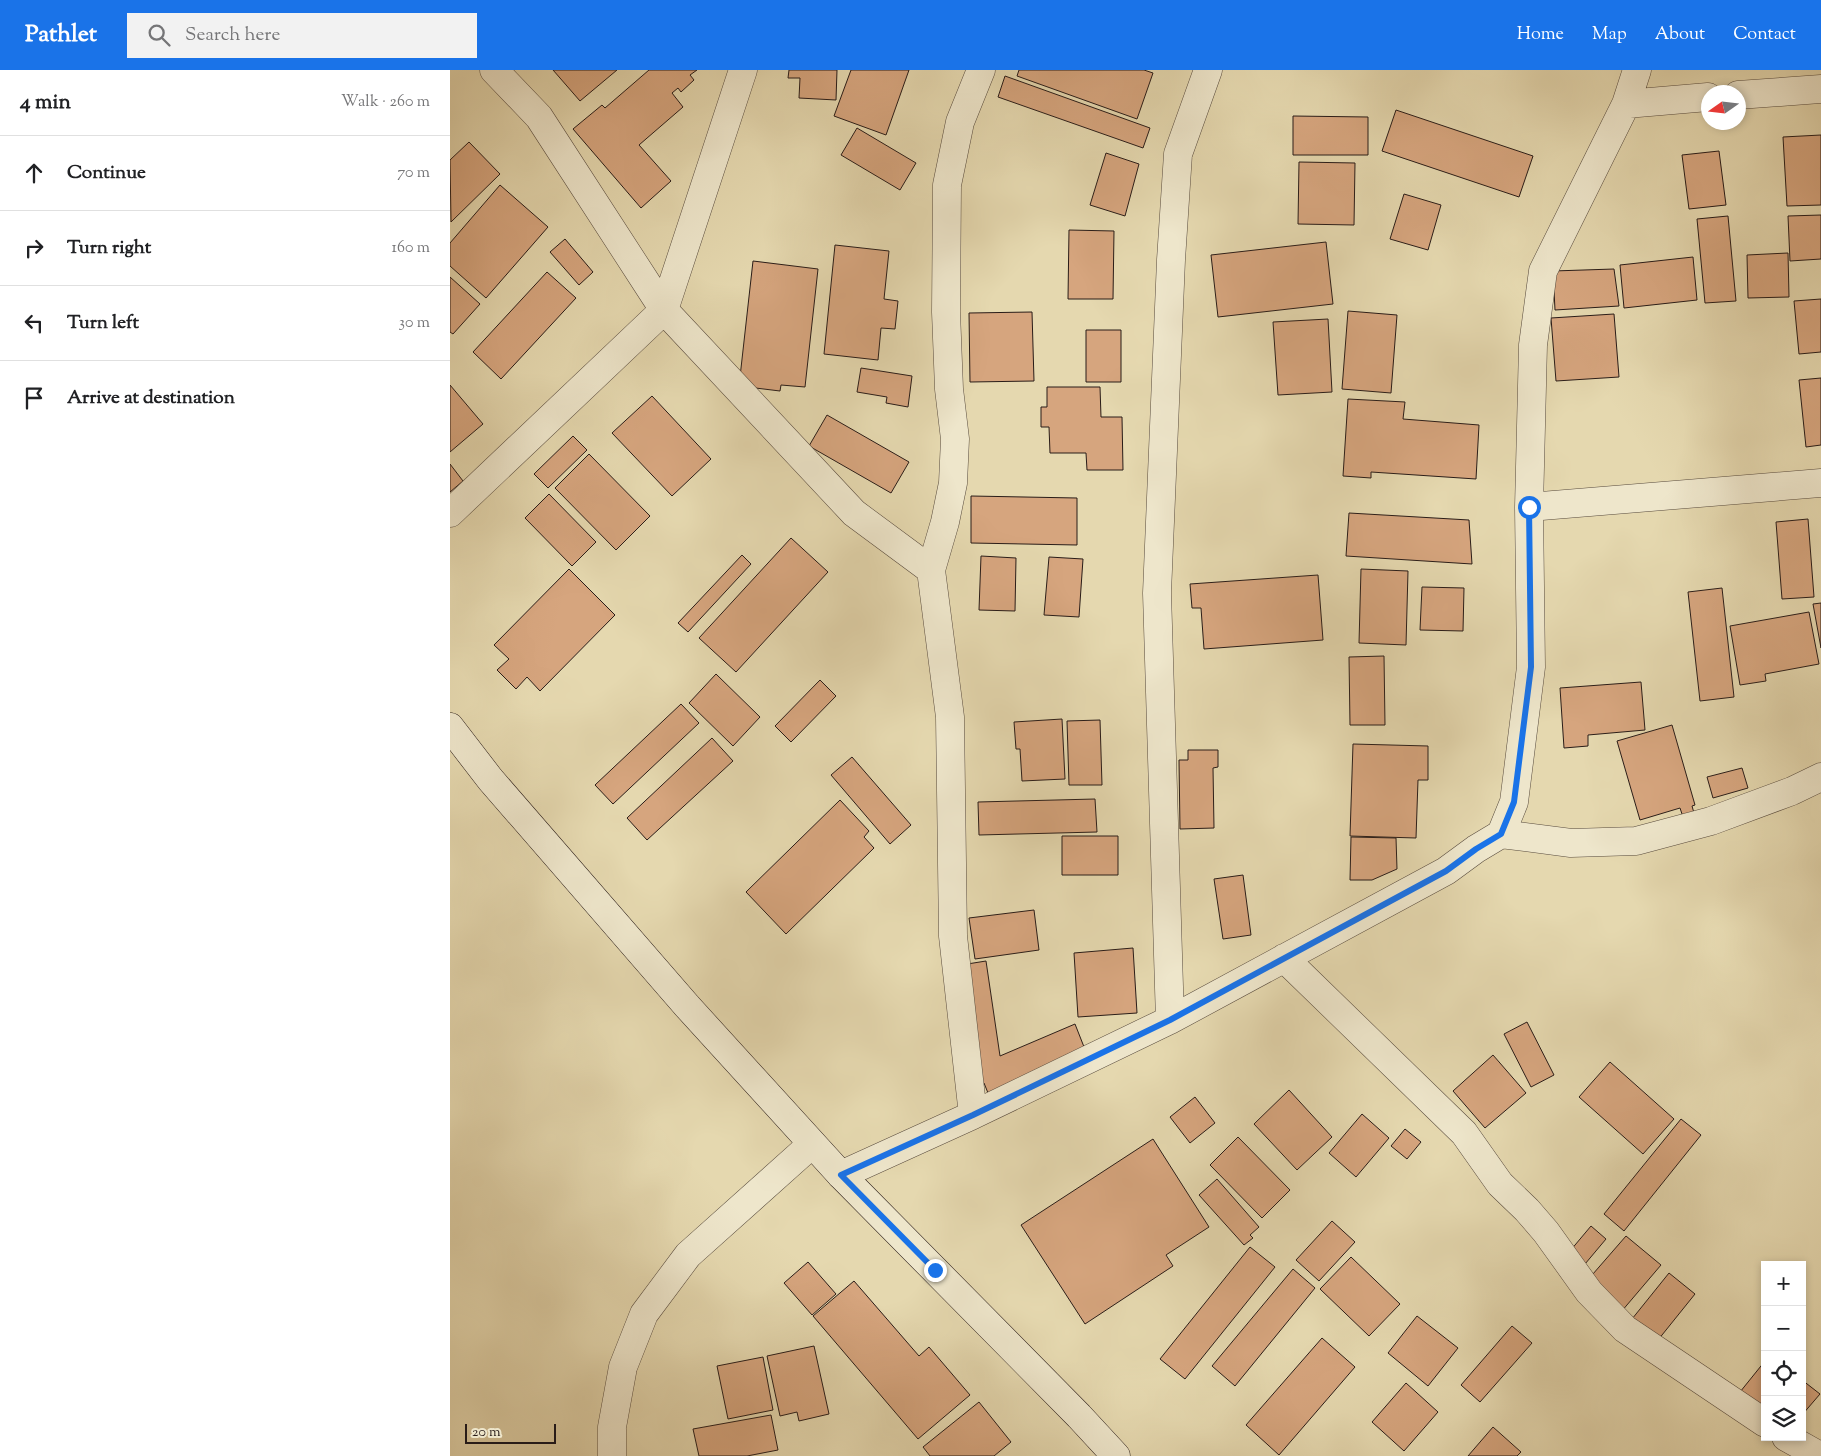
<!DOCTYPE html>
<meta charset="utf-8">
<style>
:root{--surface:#fff;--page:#f2f2f2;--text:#202124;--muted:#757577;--line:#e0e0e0;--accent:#1a73e8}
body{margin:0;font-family:"Sorts Mill Goudy",serif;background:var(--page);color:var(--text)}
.controls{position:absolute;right:15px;bottom:15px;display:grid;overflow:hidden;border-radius:0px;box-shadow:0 2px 8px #0003}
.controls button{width:45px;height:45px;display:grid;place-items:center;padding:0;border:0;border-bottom:1px solid var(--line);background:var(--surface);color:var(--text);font:25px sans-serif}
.compass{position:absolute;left:1251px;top:15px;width:45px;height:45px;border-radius:50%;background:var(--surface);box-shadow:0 2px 8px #0003;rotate:256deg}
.scale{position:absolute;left:15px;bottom:12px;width:91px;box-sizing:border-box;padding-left:5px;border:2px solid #291c18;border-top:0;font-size:14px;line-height:18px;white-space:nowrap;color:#291c18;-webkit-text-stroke:4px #eee6cb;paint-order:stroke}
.stop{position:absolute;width:15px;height:15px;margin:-11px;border:4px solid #1a73e8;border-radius:50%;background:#fff}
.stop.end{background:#1a73e8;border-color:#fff;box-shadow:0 1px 5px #0008}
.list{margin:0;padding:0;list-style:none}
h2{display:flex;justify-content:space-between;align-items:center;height:65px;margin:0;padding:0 20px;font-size:21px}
h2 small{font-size:16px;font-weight:400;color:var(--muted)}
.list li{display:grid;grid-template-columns:32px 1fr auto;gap:15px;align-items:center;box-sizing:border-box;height:75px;padding:0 20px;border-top:1px solid var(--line)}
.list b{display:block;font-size:19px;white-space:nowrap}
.list em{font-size:16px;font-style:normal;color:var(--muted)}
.icon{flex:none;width:28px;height:28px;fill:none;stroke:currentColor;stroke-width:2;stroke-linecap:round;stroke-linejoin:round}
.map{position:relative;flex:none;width:1371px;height:1386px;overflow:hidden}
header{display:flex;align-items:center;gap:30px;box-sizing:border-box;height:70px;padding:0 25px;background:var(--accent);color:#fff}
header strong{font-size:24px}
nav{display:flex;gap:28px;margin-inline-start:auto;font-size:18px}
.search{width:350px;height:45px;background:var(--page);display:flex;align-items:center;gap:12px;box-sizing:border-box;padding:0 18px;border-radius:0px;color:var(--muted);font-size:19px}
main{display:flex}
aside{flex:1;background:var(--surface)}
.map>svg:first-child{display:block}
.building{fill:#d6a57e;stroke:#291c18}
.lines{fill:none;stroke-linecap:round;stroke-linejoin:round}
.street-casing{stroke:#584b3e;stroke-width:29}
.secondary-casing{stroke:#291c18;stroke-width:29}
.street{stroke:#eee6cb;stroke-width:28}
.secondary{stroke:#eee6cb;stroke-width:28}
.route{stroke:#1a73e8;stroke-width:6}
</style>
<header>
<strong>Pathlet</strong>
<div class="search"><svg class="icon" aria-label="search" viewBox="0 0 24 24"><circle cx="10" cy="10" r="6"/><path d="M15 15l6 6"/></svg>Search here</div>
<nav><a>Home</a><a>Map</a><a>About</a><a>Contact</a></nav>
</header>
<main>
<aside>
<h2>4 min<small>Walk · 260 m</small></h2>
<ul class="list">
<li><svg class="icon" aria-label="ahead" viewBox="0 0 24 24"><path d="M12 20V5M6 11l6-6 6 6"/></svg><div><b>Continue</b></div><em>70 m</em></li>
<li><svg class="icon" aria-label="right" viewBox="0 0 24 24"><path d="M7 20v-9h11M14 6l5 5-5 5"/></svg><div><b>Turn right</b></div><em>160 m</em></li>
<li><svg class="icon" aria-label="left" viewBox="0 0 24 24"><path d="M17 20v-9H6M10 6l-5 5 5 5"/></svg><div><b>Turn left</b></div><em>30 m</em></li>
<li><svg class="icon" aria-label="arrive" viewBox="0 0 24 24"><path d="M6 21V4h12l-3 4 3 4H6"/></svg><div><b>Arrive at destination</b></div></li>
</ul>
</aside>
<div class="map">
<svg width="1371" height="1386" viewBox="0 0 1371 1386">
<rect width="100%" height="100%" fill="#e5d8af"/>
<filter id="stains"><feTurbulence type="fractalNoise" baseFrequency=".004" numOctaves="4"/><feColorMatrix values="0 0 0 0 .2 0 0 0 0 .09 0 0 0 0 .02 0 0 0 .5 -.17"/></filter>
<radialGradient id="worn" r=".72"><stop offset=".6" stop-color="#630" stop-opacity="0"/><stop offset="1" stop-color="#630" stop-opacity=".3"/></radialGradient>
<path class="building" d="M103,0H167L130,31Z
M199,0H247L240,5L244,10L231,22L228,18L222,23L233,37L189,75L221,111L191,138L123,59L152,35L155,38Z
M339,0H387L386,30L349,28L350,8H338Z
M401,0H459L436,65L384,46Z
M569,0H694L703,3L687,49L567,6Z
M555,6L700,58L693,78L548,27Z
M946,40L1083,86L1069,127L932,81Z
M843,46L918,47V85H843Z
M407,58L466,93L450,120L391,85Z
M1371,65V135L1337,136L1333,67Z
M19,72L50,104L1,152L0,90Z
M1269,81L1276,135L1239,139L1232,85Z
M656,83L689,94L675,146L640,135Z
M849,92L905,93L904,155L848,154Z
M50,115L98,157L36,228L0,196V173Z
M954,124L991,135L978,180L940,169Z
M1371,145V189L1340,191L1338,146Z
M1278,146L1286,231L1255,233L1247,149Z
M619,160L664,161L663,229H618Z
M115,169L143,202L129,215L100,182Z
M876,172L883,234L768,247L761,185Z
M385,175L439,181L434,229L448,231L445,259L431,258L428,290L374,284Z
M1338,183L1339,227L1298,228L1297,185Z
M1243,187L1247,230L1174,238L1170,195Z
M303,191L368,199L355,317L331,315L330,321L289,316Z
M1164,199L1169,236L1105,240L1103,201Z
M97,202L126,228L51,309L23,282Z
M0,207L30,234L3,264L0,262Z
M1371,229V282L1349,284L1344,231Z
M898,241L947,245L941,323L892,319Z
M582,242L584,311L520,312L519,243Z
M1164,244L1169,307L1106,311L1101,248Z
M878,249L882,322L828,325L823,252Z
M636,260H671V312H636Z
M411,298L462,306L458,337L436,333L437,327L407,322Z
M1371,308V375L1356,377L1349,310Z
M0,315L33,354L0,382Z
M597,317H650L651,347H672L673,400H637L636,383H600L599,357H591V337H597Z
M202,326L261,389L222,426L162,363Z
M898,329L955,332L953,349L1029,355L1026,409L921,402V408L893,406Z
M377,345L459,392L441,423L359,376Z
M123,366L137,380L98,418L84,404Z
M139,384L200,446L166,480L105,418Z
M0,394L13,411L0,422Z
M99,424L146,472L122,496L75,448Z
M521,426L627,428V475L521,473Z
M899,443L1019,450L1022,494L896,486Z
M1358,449L1364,527L1332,529L1326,452Z
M341,468L378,502L286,602L249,568Z
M292,485L301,494L238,562L228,553Z
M531,486L566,488L565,541L529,540Z
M599,487L633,489L629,547L594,545Z
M119,499L165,545L90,621L77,607L66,619L47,600L59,589L44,575Z
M911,499L958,501L956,575L909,573Z
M868,505L873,570L754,579L751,538H742L740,514Z
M972,517L1014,518L1013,561L970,560Z
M1272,518L1284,627L1250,631L1238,522Z
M1371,533V578L1363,534Z
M1359,542L1369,594L1315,604L1316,611L1290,615L1280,556Z
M934,586L935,655H900L899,587Z
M266,604L310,647L283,676L239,633Z
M370,610L386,626L341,672L325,656Z
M1191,612L1195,660L1138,665V676L1114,678L1110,618Z
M231,634L249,653L163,734L145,715Z
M612,649L615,709L572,711L570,679H566L564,652Z
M650,650L652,715H619L617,651Z
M1222,655L1245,735L1242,736L1246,750L1235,753L1230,738L1190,750L1167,671Z
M262,668L283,691L197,770L177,748Z
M903,674L978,676V710H968L966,768L900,766Z
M738,680H768V697L763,698L764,758L730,759L729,690H738Z
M402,687L461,755L440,774L381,705Z
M1292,698L1298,718L1263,728L1257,707Z
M645,729L647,762L529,765L528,732Z
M390,730L419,761L414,767L424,778L336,864L296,822Z
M612,766H668V805H612Z
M901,767L946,768L947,799L922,810H900Z
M793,805L801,865L773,869L764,809Z
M584,840L589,880L525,889L519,848Z
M683,878L687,943L628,947L624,883Z
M536,891L550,986L625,954L636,982L538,1023L534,1013L529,1014L511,895Z
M1077,952L1104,1005L1081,1017L1054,964Z
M1043,985L1076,1023L1035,1058L1003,1021Z
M1160,992L1224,1049L1193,1084L1129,1027Z
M839,1020L882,1067L847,1100L804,1054Z
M745,1027L765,1053L740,1073L720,1047Z
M912,1044L939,1068L906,1107L879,1083Z
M1231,1049L1251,1065L1174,1161L1154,1144Z
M955,1059L971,1072L957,1089L941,1076Z
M788,1067L840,1120L812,1148L760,1095Z
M703,1069L759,1157L716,1185L723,1196L635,1254L571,1155Z
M767,1109L809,1157L800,1165L803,1168L794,1175L749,1125Z
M882,1151L905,1172L869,1211L846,1190Z
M1141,1156L1156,1169L1135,1194L1120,1181Z
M1176,1166L1211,1195L1171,1242L1136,1212Z
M800,1177L825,1197L735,1309L710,1289Z
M901,1187L950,1234L919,1266L870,1219Z
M358,1192L386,1224L362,1245L334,1213Z
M843,1199L865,1218L785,1316L762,1296Z
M1219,1203L1245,1224L1208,1270L1182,1249Z
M404,1211L469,1286L479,1277L520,1325L468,1369L363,1246Z
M967,1246L1008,1278L978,1316L938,1283Z
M1062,1256L1082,1273L1030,1332L1011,1315Z
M872,1268L905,1297L829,1385L796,1355Z
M364,1276L379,1344L349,1351L347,1342L330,1346L317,1286Z
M313,1287L323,1340L278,1349L267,1296Z
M1315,1291V1343L1290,1322Z
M1352,1310L1370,1324L1352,1345Z
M956,1313L988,1342L954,1381L922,1352Z
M529,1332L561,1372L544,1386H480L473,1377Z
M321,1345L328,1380L297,1386H249L243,1359Z
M1043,1357L1071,1382L1067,1386H1018Z"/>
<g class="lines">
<g class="street-casing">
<path id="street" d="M44,0L89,47L214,240L404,443L481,500
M1288,25L1371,19
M1176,34L1258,27
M1079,437L1371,413
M0,443L214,240L293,0
M1051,764L1121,773L1186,771L1261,751L1342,721L1371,707
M834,888L1014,1063L1050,1114L1077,1140L1096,1162L1139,1222L1175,1259L1315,1353
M720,950L707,523L721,190L728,84L758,0
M523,1045L503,866L500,647L481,500L495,452L503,413L505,369L499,319L496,242L497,115L510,52L531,0
M391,1105L523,1045L720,950L996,801L1026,779L1051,764L1064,732L1081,597L1079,437L1083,275L1093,201L1176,34L1187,0
M1336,1367L1370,1386
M162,1386V1357L173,1297L194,1244L238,1185L362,1074"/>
</g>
<g class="secondary-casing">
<path id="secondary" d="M0,657L40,709L237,936L391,1105L629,1346L666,1386"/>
</g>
<use href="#street" class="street"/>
<use href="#secondary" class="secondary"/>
</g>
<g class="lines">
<path class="route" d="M485,1200L391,1105L523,1045L720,950L996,801L1026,779L1051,764L1064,732L1081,597L1079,437"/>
</g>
<rect width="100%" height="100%" filter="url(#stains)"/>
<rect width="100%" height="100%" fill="url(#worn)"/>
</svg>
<div class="controls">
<button>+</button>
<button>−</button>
<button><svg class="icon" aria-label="locate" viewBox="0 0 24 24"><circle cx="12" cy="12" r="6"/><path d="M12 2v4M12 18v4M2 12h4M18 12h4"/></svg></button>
<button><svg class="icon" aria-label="layers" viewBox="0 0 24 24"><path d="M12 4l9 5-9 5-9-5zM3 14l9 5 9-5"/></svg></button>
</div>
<svg class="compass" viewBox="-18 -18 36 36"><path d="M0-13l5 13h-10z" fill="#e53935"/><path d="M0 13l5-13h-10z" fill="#757577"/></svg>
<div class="scale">20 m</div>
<div class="stop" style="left:1079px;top:437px"></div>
<div class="stop end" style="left:485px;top:1200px"></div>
</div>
</main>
